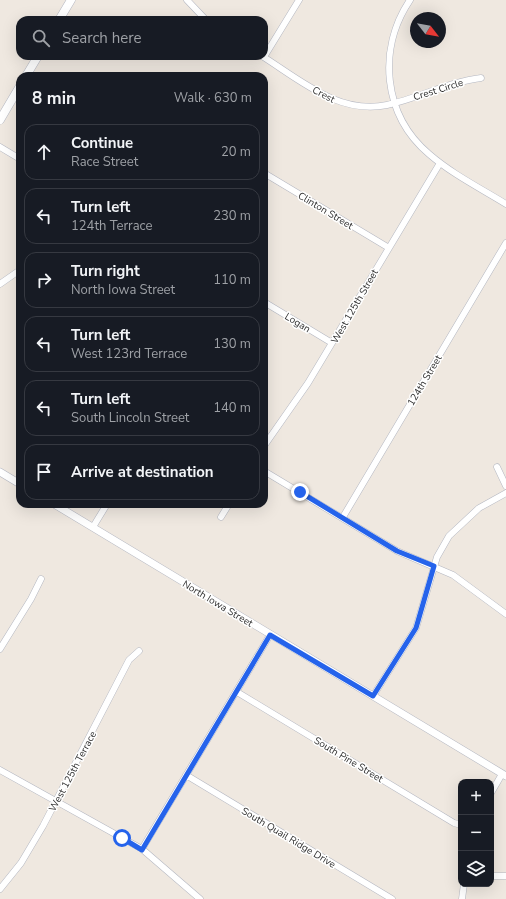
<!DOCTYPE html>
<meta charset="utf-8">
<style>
:root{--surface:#171b24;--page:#20242c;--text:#f1f3f6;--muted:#9ea1a6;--line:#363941}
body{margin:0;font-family:"Nunito Sans",sans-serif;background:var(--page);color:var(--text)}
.controls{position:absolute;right:12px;bottom:12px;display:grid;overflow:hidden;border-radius:8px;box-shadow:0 4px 16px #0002}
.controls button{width:36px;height:36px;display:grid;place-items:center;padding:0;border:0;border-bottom:1px solid var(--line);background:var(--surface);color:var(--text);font:20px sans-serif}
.compass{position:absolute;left:410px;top:12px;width:36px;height:36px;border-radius:50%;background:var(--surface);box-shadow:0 4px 16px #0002;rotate:121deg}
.stop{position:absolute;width:12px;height:12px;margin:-9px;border:3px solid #2563eb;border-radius:50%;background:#fff}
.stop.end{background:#2563eb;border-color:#fff;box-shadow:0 1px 4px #0008}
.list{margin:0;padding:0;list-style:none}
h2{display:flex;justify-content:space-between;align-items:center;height:52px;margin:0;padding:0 16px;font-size:17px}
h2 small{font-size:13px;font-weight:400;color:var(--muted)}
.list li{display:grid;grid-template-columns:26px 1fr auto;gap:12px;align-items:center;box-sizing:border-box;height:56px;margin:0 8px 8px;padding:0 8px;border:1px solid var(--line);border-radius:12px}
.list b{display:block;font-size:15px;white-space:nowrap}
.list p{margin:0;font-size:13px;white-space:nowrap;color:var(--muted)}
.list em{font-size:13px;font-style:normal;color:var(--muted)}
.icon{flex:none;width:22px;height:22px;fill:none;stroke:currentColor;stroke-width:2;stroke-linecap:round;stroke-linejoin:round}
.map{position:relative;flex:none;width:506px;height:899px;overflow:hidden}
.search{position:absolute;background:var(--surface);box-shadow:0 4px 16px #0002;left:16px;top:16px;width:252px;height:44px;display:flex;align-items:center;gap:10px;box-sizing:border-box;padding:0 14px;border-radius:12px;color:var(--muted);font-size:15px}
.panel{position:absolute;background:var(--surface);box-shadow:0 4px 16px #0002;left:16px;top:72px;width:252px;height:436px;border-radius:12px}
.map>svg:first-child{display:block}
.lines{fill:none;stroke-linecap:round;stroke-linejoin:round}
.minor-casing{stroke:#b4b7c1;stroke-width:7}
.tertiary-casing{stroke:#b4b7c1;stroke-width:8}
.secondary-casing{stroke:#b4b7c1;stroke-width:9}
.minor{stroke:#fff;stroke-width:6}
.tertiary{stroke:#fff;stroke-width:7}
.secondary{stroke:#fff;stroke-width:8}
.route{stroke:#2563eb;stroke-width:5}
.labels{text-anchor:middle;stroke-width:3;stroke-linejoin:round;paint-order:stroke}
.street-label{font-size:10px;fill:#2e2e2e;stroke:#fff}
</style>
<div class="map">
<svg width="506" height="899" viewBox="0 0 506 899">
<rect width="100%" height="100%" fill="#efe8e0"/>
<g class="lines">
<g class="minor-casing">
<path id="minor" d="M187,0L206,20
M410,0C377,49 383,115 429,154C452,174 480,188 506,204
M262,56C300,80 339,115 387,105C419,98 448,82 481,78
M264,57L299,0
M0,147L20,159
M264,173L389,248
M0,284L20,270
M264,302L332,343
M264,446L308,383L440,163
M497,467L506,486
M264,471L397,551L453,575L506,614
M221,517L229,504
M343,517L506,243
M93,527L107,504
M0,649L31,599L41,579
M237,692L454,823L461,825
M373,696L416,628L437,557L449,536L479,508L506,493
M0,770L142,849L200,899
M186,775L392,899
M491,793L502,774
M142,849L270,635
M491,876H506
M0,889L21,863L43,826L129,660L139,651
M462,899L464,884"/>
</g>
<g class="tertiary-casing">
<path id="tertiary" d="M0,472L20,484
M54,504L506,776"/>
</g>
<g class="secondary-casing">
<path id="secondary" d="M59,20L71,0
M26,76L38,56
M0,120L20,86"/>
</g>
<use href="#minor" class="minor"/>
<use href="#tertiary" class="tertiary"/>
<use href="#secondary" class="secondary"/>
</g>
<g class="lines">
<path class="route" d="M122,838L142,850L270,635L373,696L416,628L434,566L397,551L300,492"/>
</g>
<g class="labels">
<g class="street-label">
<text transform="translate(438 89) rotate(-17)" y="4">Crest Circle</text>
<text transform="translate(324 94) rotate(28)" y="4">Crest</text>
<text transform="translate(326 210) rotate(31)" y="4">Clinton Street</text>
<text transform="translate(354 306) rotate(-60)" y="4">West 125th Street</text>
<text transform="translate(298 322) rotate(31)" y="4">Logan</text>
<text transform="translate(424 380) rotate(-59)" y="4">124th Street</text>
<text transform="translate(218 603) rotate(31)" y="4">North Iowa Street</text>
<text transform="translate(349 759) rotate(31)" y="4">South Pine Street</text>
<text transform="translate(72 771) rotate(-62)" y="4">West 125th Terrace</text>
<text transform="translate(289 837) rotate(31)" y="4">South Quail Ridge Drive</text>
</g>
</g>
</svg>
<div class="controls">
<button>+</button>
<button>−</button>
<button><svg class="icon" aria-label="layers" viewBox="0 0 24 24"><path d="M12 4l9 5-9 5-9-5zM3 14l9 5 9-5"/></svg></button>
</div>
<svg class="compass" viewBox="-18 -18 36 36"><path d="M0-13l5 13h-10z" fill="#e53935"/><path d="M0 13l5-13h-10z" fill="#9ea1a6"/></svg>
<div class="stop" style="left:122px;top:838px"></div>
<div class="stop end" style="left:300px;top:492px"></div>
<div class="search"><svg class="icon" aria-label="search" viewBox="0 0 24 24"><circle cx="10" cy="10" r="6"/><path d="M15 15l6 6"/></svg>Search here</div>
<section class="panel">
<h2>8 min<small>Walk · 630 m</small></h2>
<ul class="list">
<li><svg class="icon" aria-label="ahead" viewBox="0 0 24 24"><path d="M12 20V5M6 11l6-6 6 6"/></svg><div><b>Continue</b><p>Race Street</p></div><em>20 m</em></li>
<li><svg class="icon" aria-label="left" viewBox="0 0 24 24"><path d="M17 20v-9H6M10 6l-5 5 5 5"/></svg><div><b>Turn left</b><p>124th Terrace</p></div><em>230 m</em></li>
<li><svg class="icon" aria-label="right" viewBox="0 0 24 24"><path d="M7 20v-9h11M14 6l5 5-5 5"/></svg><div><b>Turn right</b><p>North Iowa Street</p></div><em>110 m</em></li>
<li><svg class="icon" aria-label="left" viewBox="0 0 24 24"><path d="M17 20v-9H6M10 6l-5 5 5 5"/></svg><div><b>Turn left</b><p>West 123rd Terrace</p></div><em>130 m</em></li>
<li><svg class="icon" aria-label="left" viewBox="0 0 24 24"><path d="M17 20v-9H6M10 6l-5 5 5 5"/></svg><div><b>Turn left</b><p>South Lincoln Street</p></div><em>140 m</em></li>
<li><svg class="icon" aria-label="arrive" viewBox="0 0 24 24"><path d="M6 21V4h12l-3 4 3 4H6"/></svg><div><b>Arrive at destination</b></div></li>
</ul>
</section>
</div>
